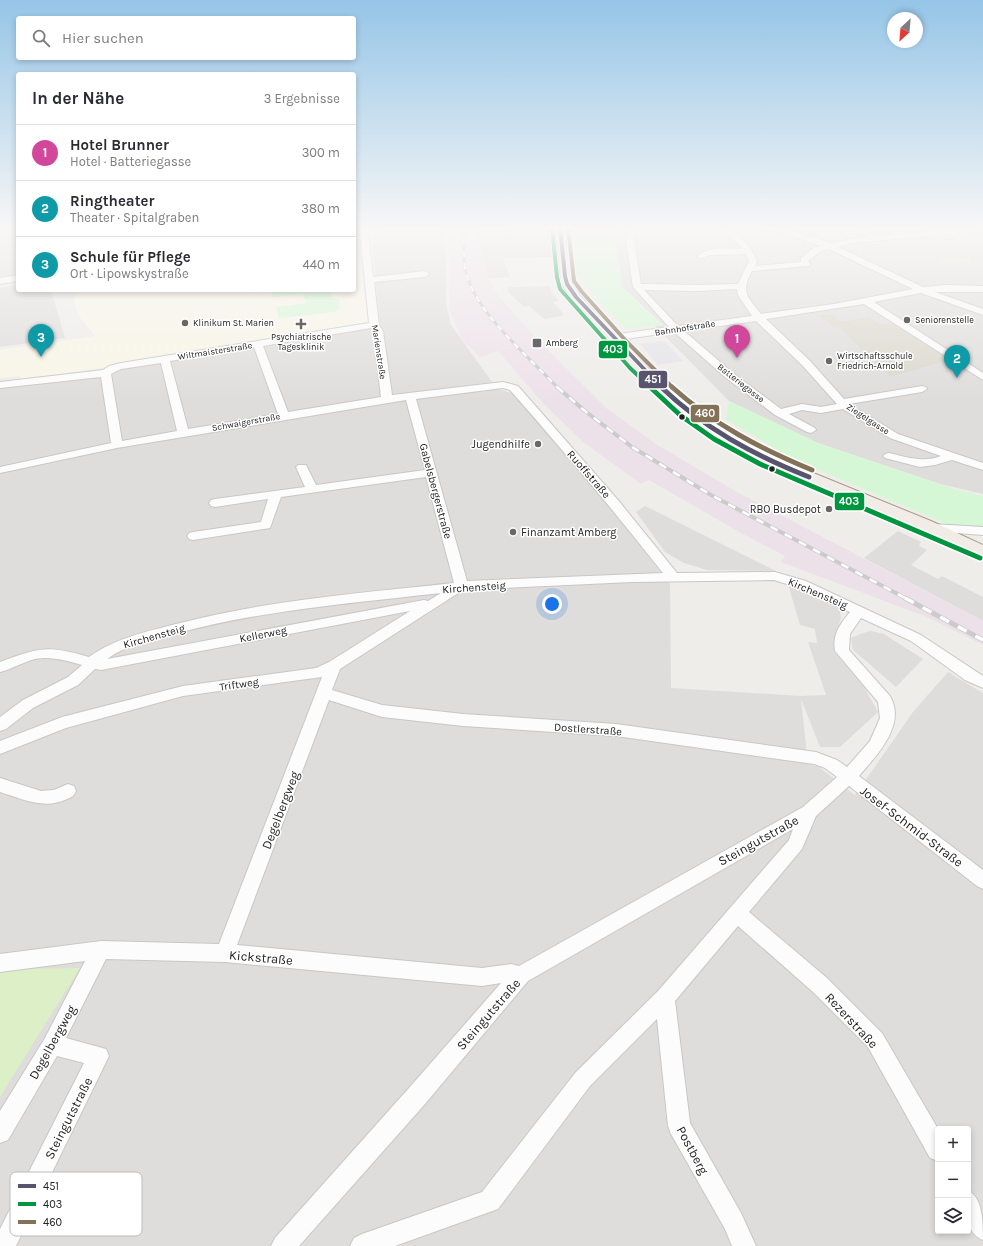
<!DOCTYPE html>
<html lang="de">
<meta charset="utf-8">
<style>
:root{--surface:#fff;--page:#f2f2f3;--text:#2b2b33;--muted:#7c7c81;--line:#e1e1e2;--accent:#2563eb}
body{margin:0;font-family:Karla,sans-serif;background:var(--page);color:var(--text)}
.controls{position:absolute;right:12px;bottom:12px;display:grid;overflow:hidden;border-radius:4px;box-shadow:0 2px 6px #0003}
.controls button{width:36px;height:36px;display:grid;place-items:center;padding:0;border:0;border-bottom:1px solid var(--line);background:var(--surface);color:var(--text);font:20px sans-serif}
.compass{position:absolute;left:887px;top:12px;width:36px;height:36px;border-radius:50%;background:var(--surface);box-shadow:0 2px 6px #0003;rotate:206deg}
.you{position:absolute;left:552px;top:604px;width:14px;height:14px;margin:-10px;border:3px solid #fff;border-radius:50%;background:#1a73e8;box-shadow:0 0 0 6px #1a73e833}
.badge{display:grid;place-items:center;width:26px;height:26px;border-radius:50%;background:var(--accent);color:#fff;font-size:13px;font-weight:700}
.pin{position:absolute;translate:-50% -33px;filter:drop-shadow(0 1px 2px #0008)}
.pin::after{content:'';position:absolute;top:21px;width:14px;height:12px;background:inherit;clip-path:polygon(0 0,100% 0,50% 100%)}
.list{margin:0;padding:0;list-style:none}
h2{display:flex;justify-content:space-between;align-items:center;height:52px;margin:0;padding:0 16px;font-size:17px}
h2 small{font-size:13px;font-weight:400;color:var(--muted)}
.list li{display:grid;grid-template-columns:26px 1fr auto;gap:12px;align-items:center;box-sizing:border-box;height:56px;padding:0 16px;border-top:1px solid var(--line)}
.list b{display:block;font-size:15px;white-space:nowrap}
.list p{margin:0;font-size:13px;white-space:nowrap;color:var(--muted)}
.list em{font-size:13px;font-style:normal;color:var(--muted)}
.icon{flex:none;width:22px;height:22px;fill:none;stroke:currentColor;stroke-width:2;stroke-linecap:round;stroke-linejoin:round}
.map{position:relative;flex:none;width:983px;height:1246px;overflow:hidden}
.search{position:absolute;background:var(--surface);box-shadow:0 2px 6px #0003;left:16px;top:16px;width:340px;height:44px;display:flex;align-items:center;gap:10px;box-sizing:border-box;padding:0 14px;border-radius:4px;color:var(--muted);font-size:15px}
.panel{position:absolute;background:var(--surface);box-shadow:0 2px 6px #0003;left:16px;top:72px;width:340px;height:220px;border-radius:4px}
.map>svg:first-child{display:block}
.residential{fill:#dedddb;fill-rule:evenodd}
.industrial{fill:#ede1e9}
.education{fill:#f8f6e6}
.construction{fill:#dad8cb}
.grass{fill:#ddefc6}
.park{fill:#d6f7d5}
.plaza{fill:#e4e3e9}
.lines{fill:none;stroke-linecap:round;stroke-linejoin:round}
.minor-casing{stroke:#c8c7c6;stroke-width:2}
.major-casing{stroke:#a69a85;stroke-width:2}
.minor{fill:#fdfcfc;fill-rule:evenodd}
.major{fill:#f2ece6;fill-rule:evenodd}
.rail-far2-casing{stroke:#cbcbcb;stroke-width:3}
.rail-far1-casing{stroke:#cbcbcb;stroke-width:4}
.rail-casing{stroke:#cbcbcb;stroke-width:5}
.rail-far2{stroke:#fff;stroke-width:2;stroke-dasharray:6;stroke-linecap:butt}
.rail-far1{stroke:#fff;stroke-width:2.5;stroke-dasharray:8;stroke-linecap:butt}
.rail{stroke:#fff;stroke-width:3.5;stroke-dasharray:10;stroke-linecap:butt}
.bus-1-far1-casing{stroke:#fff;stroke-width:6}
.bus-1-casing{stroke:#fff;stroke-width:8}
.bus-2-far1-casing{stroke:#fff;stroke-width:6}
.bus-2-casing{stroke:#fff;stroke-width:8}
.bus-3-far1-casing{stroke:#fff;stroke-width:6}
.bus-3-casing{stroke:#fff;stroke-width:8}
.bus-1-far1{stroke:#59546d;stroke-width:4}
.bus-1{stroke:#59546d;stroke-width:5}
.bus-2-far1{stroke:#00963f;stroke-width:4}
.bus-2{stroke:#00963f;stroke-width:5}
.bus-3-far1{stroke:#837158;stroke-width:4}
.bus-3{stroke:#837158;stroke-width:5}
.poi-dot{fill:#696867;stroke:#fff;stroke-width:1.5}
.bus-dot{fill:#212121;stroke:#fff;stroke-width:1.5}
.labels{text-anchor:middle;stroke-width:3;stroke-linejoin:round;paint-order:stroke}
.far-poi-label{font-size:9px;fill:#212121;stroke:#fff;text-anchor:start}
.far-street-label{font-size:9px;fill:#212121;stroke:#fff}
.poi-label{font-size:11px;fill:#212121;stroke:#fff;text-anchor:end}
.street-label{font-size:11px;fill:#212121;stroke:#fff}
.near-street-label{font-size:13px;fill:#212121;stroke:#fff}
.key{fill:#fff;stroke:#bcbcbc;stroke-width:1}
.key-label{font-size:11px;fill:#212121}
.line-badge{stroke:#fff;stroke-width:1.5}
.badge-label{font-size:11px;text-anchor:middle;font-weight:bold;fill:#fff}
</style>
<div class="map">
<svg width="983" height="1246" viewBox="0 0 983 1246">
<rect width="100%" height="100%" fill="#efedea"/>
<path class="residential" d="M0,227H18V276L0,279Z
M488,227H546L551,232L552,257L503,258L510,277L488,278L476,228Z
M614,227H983V494L940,484L818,443L729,401L655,326L662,324L622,287Z
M393,230H444V241L446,257V305L451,325L497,389L516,394L533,414L529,413L542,426L633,536L670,584L671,688L801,696L826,695L808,642L817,643L815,629L800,625L788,584L828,600L840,610L841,618L836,634L834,652L864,687L878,712L840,747H820L801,699L808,764L819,767L855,795L913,712L948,672L983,693V1246H0V388L113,374L121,369L380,327L372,242L377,233L380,231ZM938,1129H968V1231H938Z
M18,285V290H51L65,338L0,347V288Z
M550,286L552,293L559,301L553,302L564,314L562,316L544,319L529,306L524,307L508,292V287Z
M645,506L776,571L707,570L684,563L665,552L636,512Z
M898,531L921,542L919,546L927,550L911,565L938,579L942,576L983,597V621L864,558Z
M871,631L884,634L923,659L896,687L853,650L851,638L863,633Z"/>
<path class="industrial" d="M476,228L488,278L497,294L536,338L605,407L656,444L737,492L983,621V645L927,617L781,562L785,556L739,532L649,480L641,484L583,442L543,403L498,351L480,357L462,340L450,311L449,229Z"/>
<path class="education" d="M354,257H359L369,323L275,337L103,368L21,379L20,376L0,378V350L95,336L78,315L74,302L77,290H354Z"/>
<path class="construction" d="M819,315H836V318L839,320L846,321L869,317L881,325L894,323L949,360L891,377L839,327L835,328Z"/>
<path class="grass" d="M947,258H970L971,262L975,263V265L940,263L939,260Z
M80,968L6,1087L0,1098V972L25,969Z"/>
<path class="park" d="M574,227H614L622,287L663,325L626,329L603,307L577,273Z
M271,290H331L332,298L340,300L339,309L334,312L279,318L276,307L306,303L303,294L273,297Z
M729,401L818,443L951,488L983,496V529L954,527L794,460L726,419Z"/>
<path class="plaza" d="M663,341L668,345L683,361L658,365L640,344Z"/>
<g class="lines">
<g class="minor-casing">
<path id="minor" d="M354,227H379L368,231L373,277L425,271L429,274L425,277L374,282L379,325L383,331L392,395L503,382L518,386L618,500L677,573L775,572L806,581L921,635L983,676V688L965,680L911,641L861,618L850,634L849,650L890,696C907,725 876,756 859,776L983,870V889L977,886L849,786L816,816L802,849L749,912L827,978L882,1033L938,1129V1161L930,1158L868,1047L813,992L738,926L675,1001L690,1123L741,1213L756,1246H732L725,1229L671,1134L668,1126L657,1019L590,1086L498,1209L395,1246H350L354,1238L362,1234L482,1192L576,1072L658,991L789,840L793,829L528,981L425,1104L299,1246H271L275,1238L409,1088L501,983L482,986L225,962L106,959L66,1038L106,1049L109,1056L16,1246H0V1229L84,1063L57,1056L8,1140L0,1143V1111L45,1038L85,961L0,972V954L101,941L219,944L322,677L183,696L66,728L0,754V741L62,717L183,686L316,668L329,662L410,611L101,670L95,669L78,685L33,708L6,729L0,731V717L23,700L68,677L82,665C67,661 51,656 35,659C23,662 12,669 0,672V662C40,647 48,645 89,657C116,638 145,632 176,624C267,600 361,593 454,583L426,477L281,497L270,528L193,540L189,539L187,536L189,533L193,532L261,522L268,499L215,507L211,506L209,503L211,500L215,499L305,487L296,467L298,465H306L316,485L425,470L406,400L117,448L0,473V467L111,443L101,377L0,388V382L103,370L109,366L121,363L369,323L360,232L354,231ZM371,328L373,331L381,397L288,412L263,346ZM254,347L278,414L188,429L170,361ZM161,363L177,431L122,441L111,374L121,369ZM503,388L510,390C563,450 614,511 663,573L467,581L416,399ZM774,580L796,587L850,612C840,624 832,635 835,651L878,702L880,718L870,741L847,767L837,760L816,752L616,724L463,714L382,705L332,690L340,669L463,590L632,582ZM441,593L428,601L424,600L107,659C128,644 153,639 178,633C264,610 353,603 441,593ZM329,700L382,717L463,726L616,736L814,764L825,768L837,777L803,807L519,966L511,964L482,968L237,945Z
M624,227H632L641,284L698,285L738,284L749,261L746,254L710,255L702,258H699L698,256C708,246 730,249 743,249L736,242L714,227C735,227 750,244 757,261L755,266L801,262V258L815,247L821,246L773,229L772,227H783L831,243L851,239L868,237L854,227H863L878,236L983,227V231L851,243L838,247L923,287L946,285L983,286V292H935L983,309V315L921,293L874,302L983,373V380L864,304L766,319L810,361L844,399L922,386L926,387L927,389L922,392L849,404L898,434L983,463V470L952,460L935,465L920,467L885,458L883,456L885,454L889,453C906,457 923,463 941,456L890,438L843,409L821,413L802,410L789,414L815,428L816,430L811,433L807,432L775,415L725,377L674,332L612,341L609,340L607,338L609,336L612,335L669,327L633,287ZM829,249L913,289L834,304L761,314C748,297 740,293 752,271L809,266L810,264L808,261L821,251ZM737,289L738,295L752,316L678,326L644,290L698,291ZM756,321L802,365L837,404L821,407L802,404L781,409L733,373L684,331Z
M18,275V281L0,284V278Z
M933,524L983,527V535L929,531L927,528L929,525Z
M0,778L41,791L54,790L68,784L74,786L76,791C74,796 72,797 67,799C45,810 22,799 0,792Z
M968,1190C983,1199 983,1221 983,1240C963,1231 968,1209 968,1190Z"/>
</g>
<g class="major-casing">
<path id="major" d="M555,227H565L571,276L573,284L580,295L656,376L690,406L723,429L753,446L784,461L931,521L983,545V556L758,460L713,435L680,412L632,366L572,299L561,284Z"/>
</g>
<use href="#minor" class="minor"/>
<use href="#major" class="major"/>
<g class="rail-far2-casing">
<path id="rail-far2" d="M464,227C464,244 462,263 468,279C481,317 530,358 558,388"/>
</g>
<g class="rail-far1-casing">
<path id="rail-far1" d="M557,387L585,411L632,447L711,495L907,599"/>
</g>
<g class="rail-casing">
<path id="rail" d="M905,598L983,640"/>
</g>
<use href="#rail-far2" class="rail-far2"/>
<use href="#rail-far1" class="rail-far1"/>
<use href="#rail" class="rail"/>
<g class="bus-1-far1-casing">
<path id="bus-1-far1" d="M560,227L565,276L567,284L576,297L662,388"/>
</g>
<g class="bus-1-casing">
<path id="bus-1" d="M661,387C705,429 752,454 809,477"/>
</g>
<g class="bus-2-far1-casing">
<path id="bus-2-far1" d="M552,228L557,277L560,289L630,368L651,388"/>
</g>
<g class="bus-2-casing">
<path id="bus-2" d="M650,387L680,415L714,439L760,464L980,558"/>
</g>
<g class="bus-3-far1-casing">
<path id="bus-3-far1" d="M568,227L574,281L582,292L627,342L673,388"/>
</g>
<g class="bus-3-casing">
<path id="bus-3" d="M672,387C713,424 761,449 812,470"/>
</g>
<use href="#bus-1-far1" class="bus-1-far1"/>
<use href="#bus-1" class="bus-1"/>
<use href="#bus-2-far1" class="bus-2-far1"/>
<use href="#bus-2" class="bus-2"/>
<use href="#bus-3-far1" class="bus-3-far1"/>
<use href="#bus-3" class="bus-3"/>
</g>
<linearGradient id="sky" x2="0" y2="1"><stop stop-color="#95c5e7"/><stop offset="0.57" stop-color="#f8f7f6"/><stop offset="1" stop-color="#f8f7f6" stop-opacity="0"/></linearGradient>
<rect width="983" height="401" fill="url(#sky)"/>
<g class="poi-dot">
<circle cx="907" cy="320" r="4"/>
<circle cx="185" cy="323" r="4"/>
<path d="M299 318h4v4h4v4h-4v4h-4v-4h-4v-4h4z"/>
<rect x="532" y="338" width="10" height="10" rx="2"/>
<circle cx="829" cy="361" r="4"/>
<circle cx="538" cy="444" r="4"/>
<circle cx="829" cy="509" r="4"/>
<circle cx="513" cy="532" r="4"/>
</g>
<g class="bus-dot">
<circle cx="682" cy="417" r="3.5"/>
<circle cx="772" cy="469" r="3.5"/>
</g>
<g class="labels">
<g class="far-poi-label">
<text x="915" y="323">Seniorenstelle</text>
<text x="193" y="326">Klinikum St. Marien</text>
<text x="301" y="340" text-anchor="middle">Psychiatrische<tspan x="301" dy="10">Tagesklinik</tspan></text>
<text x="546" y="346">Amberg</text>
<text x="837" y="359">Wirtschaftsschule<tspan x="837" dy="10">Friedrich-Arnold</tspan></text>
</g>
<g class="far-street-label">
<text transform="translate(685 328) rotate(-9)" y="3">Bahnhofstraße</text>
<text transform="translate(215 351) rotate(-9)" y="3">Wiltmaisterstraße</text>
<text transform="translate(379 352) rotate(81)" y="3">Marienstraße</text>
<text transform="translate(741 383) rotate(38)" y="3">Batteriegasse</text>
<text transform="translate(868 419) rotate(33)" y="3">Ziegelgasse</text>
<text transform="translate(246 422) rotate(-10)" y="3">Schwaigerstraße</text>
</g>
<g class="poi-label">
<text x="530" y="448">Jugendhilfe</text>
<text x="821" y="513">RBO Busdepot</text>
<text x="521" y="536" text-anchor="start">Finanzamt Amberg</text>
</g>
<g class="street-label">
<text transform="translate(589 474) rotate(49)" y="4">Ruoffstraße</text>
<text transform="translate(436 491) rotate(75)" y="4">Gabelsbergerstraße</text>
<text transform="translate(474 587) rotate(-4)" y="4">Kirchensteig</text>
<text transform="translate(818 593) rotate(23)" y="4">Kirchensteig</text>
<text transform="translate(263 634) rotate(-11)" y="4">Kellerweg</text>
<text transform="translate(154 636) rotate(-16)" y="4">Kirchensteig</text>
<text transform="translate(239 684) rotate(-8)" y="4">Triftweg</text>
<text transform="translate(588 729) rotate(4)" y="4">Dostlerstraße</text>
</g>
<g class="near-street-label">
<text transform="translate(280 810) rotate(-69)" y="5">Degelbergweg</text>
<text transform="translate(912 826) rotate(37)" y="5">Josef-Schmid-Straße</text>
<text transform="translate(758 840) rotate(-29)" y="5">Steingutstraße</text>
<text transform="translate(261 957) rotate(5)" y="5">Kickstraße</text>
<text transform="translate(488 1014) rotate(-49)" y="5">Steingutstraße</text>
<text transform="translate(852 1020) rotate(47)" y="5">Rezerstraße</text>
<text transform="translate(52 1042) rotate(-61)" y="5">Degelbergweg</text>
<text transform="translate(68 1118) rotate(-63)" y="5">Steingutstraße</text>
<text transform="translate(693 1150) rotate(62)" y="5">Postberg</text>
</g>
</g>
<rect x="10" y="1172" width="132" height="64" rx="6" class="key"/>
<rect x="18" y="1184" width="18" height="4" fill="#59546d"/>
<rect x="18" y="1202" width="18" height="4" fill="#00963f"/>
<rect x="18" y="1220" width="18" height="4" fill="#837158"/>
<g class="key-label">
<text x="43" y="1190">451</text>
<text x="43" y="1208">403</text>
<text x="43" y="1226">460</text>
</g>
<g class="line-badge">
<rect x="598" y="340" width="30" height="19" rx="4" fill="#00963f"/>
<rect x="638" y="370" width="30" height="19" rx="4" fill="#59546d"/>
<rect x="690" y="404" width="30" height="19" rx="4" fill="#837158"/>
<rect x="834" y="492" width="31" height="19" rx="4" fill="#00963f"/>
</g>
<g class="badge-label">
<text x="613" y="353">403</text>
<text x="653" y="383">451</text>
<text x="705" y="417">460</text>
<text x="849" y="505">403</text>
</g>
</svg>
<div class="controls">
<button>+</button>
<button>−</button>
<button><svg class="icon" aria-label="layers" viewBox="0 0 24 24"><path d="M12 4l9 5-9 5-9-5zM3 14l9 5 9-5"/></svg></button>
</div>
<svg class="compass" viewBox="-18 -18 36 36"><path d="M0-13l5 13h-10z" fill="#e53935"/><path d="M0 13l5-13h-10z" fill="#7c7c81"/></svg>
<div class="you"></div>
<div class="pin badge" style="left:737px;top:358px;background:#d1479c">1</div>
<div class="pin badge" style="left:957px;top:378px;background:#0f9aa8">2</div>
<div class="pin badge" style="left:41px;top:357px;background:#0f9aa8">3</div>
<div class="search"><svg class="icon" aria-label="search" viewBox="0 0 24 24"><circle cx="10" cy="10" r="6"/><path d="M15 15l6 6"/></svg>Hier suchen</div>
<section class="panel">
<h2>In der Nähe<small>3 Ergebnisse</small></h2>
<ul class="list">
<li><span class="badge" style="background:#d1479c">1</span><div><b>Hotel Brunner</b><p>Hotel · Batteriegasse</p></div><em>300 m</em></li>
<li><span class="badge" style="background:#0f9aa8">2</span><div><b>Ringtheater</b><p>Theater · Spitalgraben</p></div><em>380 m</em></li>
<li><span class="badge" style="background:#0f9aa8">3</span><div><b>Schule für Pflege</b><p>Ort · Lipowskystraße</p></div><em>440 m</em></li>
</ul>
</section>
</div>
